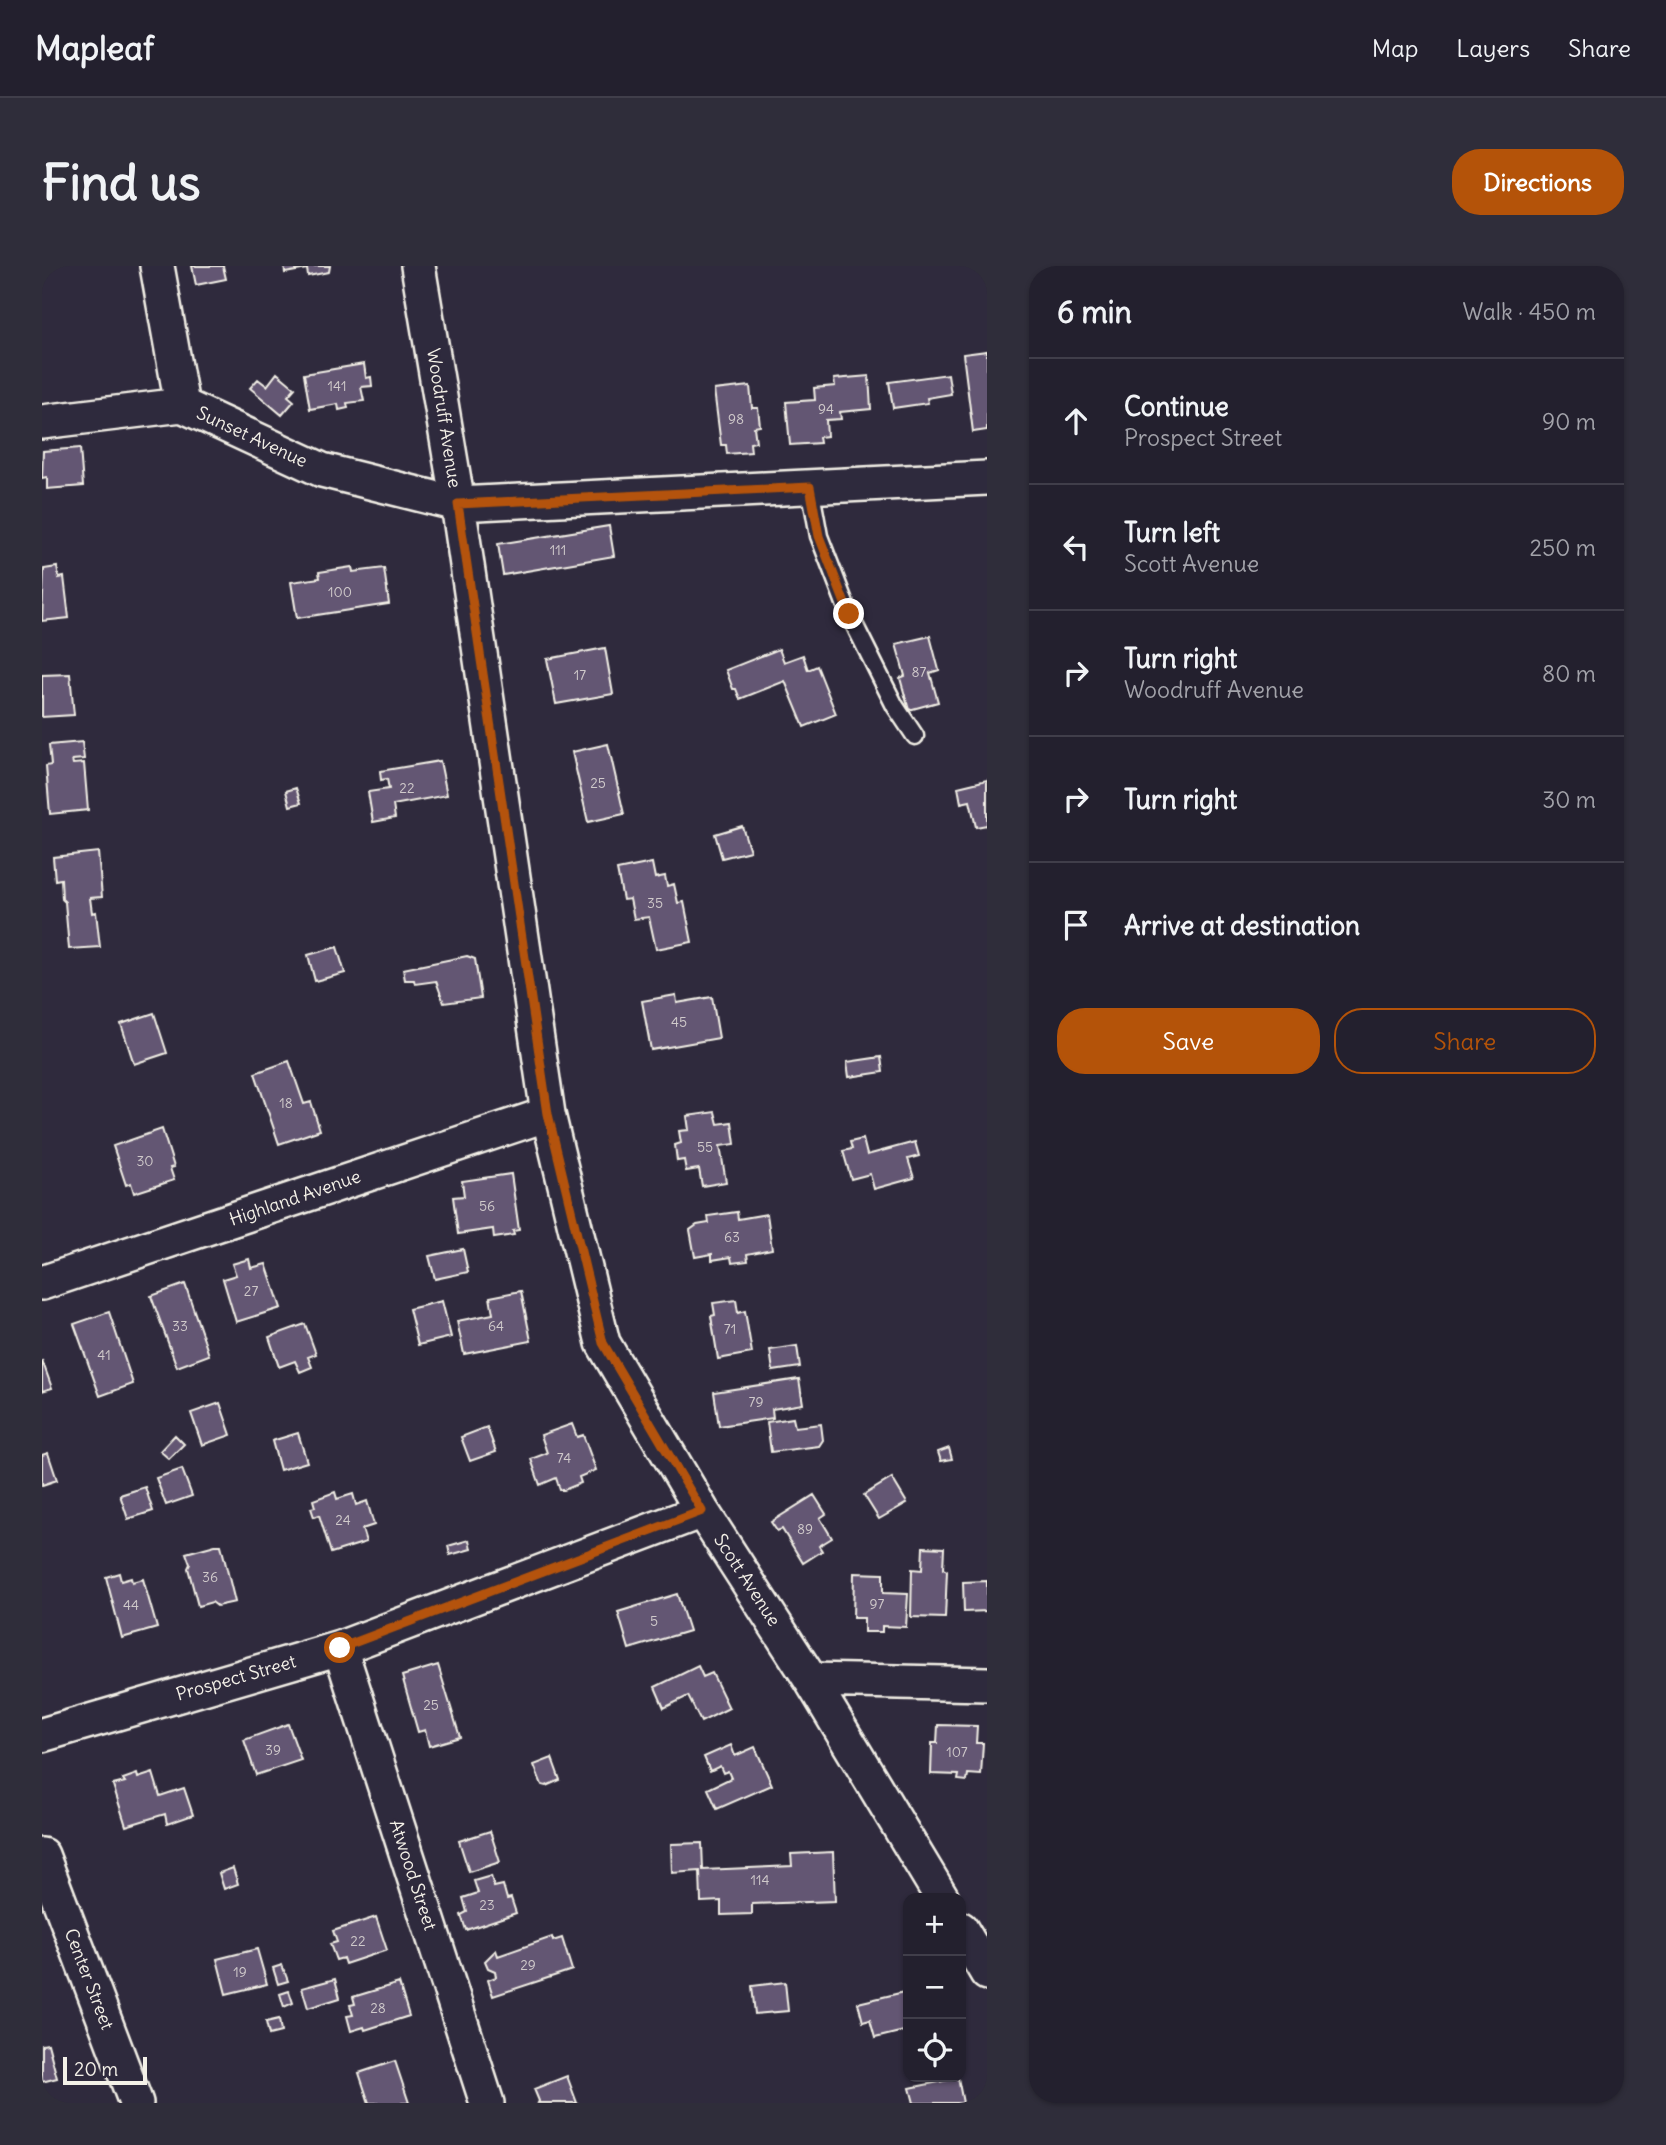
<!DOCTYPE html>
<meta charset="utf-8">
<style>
:root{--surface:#23202e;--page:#2f2d3a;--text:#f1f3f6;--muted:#a3a3aa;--line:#403e4a;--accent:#b45309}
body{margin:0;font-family:Delius,sans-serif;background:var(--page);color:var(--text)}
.controls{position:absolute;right:21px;bottom:21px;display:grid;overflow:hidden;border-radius:14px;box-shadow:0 2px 5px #0004}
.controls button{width:63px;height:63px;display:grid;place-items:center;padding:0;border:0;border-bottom:2px solid var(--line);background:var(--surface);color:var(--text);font:35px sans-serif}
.scale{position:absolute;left:21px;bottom:18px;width:84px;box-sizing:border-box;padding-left:7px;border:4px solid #f4f1e8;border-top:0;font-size:19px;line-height:24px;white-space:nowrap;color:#f4f1e8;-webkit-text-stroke:5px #2f2a3d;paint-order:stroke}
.stop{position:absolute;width:21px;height:21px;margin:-16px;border:5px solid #b45309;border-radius:50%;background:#fff}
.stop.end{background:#b45309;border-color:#fff;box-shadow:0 2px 7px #0008}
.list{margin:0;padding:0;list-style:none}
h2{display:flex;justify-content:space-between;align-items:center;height:91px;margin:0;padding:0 28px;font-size:30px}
h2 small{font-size:23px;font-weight:400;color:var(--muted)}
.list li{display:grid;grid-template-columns:46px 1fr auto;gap:21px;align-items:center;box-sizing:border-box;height:126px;padding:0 28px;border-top:2px solid var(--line)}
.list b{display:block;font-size:26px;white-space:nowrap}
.list p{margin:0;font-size:23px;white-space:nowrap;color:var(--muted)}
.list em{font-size:23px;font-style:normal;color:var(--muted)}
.actions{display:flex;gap:14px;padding:21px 28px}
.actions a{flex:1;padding:16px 0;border:2px solid var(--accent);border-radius:28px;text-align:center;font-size:24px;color:var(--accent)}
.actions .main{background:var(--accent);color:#fff}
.icon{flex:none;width:38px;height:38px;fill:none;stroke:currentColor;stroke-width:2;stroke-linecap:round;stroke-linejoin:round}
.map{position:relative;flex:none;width:945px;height:1837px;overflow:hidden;border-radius:28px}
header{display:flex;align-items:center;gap:42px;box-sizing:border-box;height:98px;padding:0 35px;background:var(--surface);border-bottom:2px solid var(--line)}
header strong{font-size:33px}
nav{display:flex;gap:38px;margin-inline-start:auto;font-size:24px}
.intro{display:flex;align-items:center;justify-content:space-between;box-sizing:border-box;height:168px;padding:0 42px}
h1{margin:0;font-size:49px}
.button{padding:18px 32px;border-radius:28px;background:var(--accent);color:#fff;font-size:24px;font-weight:700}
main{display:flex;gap:42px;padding:0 42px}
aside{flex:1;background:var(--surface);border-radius:28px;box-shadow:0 2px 5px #0004}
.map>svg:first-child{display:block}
.building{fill:#645773;stroke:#f4f1e8;stroke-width:2}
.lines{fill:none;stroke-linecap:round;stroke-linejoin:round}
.lane-casing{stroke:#f4f1e8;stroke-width:21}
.street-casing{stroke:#f4f1e8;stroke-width:38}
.lane{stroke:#2f2a3d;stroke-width:16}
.street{stroke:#2f2a3d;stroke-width:33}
.route{stroke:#b45309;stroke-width:9}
.labels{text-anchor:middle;stroke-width:5;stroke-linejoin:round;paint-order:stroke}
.number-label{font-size:14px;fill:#d0cacb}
.street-label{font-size:18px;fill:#f4f1e8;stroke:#2f2a3d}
</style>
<header>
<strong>Mapleaf</strong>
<nav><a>Map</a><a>Layers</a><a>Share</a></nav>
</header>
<div class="intro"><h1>Find us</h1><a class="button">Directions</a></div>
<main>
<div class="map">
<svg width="945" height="1837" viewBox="0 0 945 1837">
<rect width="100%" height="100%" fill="#2f2a3d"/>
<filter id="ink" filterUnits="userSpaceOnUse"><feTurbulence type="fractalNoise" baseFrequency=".0143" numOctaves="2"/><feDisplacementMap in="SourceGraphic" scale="14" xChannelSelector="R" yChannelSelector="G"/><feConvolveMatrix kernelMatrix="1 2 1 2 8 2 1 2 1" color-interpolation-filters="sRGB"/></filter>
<g filter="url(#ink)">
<path class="building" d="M150,0H181L184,13L154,19Z
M242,0H288L287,6L266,10L265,3L243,7Z
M945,85V164L931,166L921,88Z
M322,98L324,112L329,111L330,120L319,121L322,135L305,137L306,142L297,144L296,138L268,143L262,108Z
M235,107L253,122L246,130L252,135L240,149L208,122L216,113L225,120Z
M906,108L909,128L885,132L886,137L851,142L847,116Z
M827,110L829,143L798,146L799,153L784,154L785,170L777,171L778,177L748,179L744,136L773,134L772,122L793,120L792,113Z
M708,120L710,142H716L718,160L712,161L714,176L708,177L709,186L685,188L684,179H679L672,124Z
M38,182L41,220L5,223V211L0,212L1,185Z
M567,260L572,290L461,309L456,278Z
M15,301L17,312L22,311L27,352L0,355L2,303Z
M310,301L311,306L342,302L347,338L255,352L249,316L278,312L277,306Z
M888,370L897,404L888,407L896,436L867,444L858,412L863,410L854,378Z
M563,382L571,428L514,438L505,393Z
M737,383L742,396L761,389L766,404L775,400L794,448L762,461L743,415L698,433L694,423H691L684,404Z
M28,408L32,449L0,451V409Z
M40,476L42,493L30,494L31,498L42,497L46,544L8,548L4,500L9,499L7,479Z
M566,478L582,548L546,556L530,486Z
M398,495L405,529L351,539L353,552L331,556L326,526L347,523L345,513L339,514L338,505Z
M945,514V559L934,561L928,535L919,537L916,521Z
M254,522L259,537L248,540L244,525Z
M700,560L708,585L680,592L673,568Z
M56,586L60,631L48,632L50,647L54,646L58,681L27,683L23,636L20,633L19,613L13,614L11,591Z
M610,597L613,612L623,610L625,620L632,618L636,637L642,636L650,676L614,683L607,651L592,653L588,633L581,634L575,604Z
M295,681L303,707L273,715L266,689Z
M425,690L433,693L439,732L402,737L394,715L373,718L372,714H363L361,703Z
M634,729L635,737L670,731L677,772L609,784L600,735Z
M112,747L125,787L92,798L79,758Z
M839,791L841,806L807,811L805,796Z
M247,795L262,838L269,836L278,864L237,878L213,807Z
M673,846L676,858L690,856L693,878L678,880L684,916L660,920L657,903L644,905L642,894L635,895L633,879L639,877L637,865L647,864L645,850Z
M120,863L132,901L128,902L132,914L92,927L89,917L84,919L71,880Z
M821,873L825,889L873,876L877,890L866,893L872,912L832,923L828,908L809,913L801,885L810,883L808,876Z
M469,908L477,964L471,965L472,969L452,972L451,963L416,968L411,931L422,930L420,915Z
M695,946L696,953L725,948L730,983L705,988L706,995L690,997L689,991L670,994V988L653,991L648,964L655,959L667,957L666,950Z
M421,983L426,1006L393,1013L387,990Z
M207,993L209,1002L224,998L239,1042L194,1056L181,1013L194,1009L190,998Z
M143,1018L167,1089L135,1101L109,1030Z
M479,1025L489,1075L422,1088L415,1055L451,1048L448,1031Z
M694,1034L696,1047L703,1045L710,1087L676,1093L669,1050L673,1049L671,1037Z
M400,1035L409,1071L376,1079L367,1043Z
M67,1046L91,1118L58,1130L32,1058Z
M263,1058L274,1088L266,1091L270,1101L258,1106L253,1095L237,1101L227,1071Z
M755,1080L758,1101L731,1105L728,1084Z
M0,1094L10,1122L0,1125Z
M757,1113L761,1138L730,1143L731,1152L677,1160L672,1126Z
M178,1137L189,1169L160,1179L149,1147Z
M751,1152L753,1161L779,1158L781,1174L777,1180L729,1186L725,1156Z
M530,1158L535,1171L541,1169L554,1204L537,1211L539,1217L522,1224H518L514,1212L498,1219L489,1193L505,1187L499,1169Z
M445,1161L454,1186L428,1195L419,1171Z
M256,1167L265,1196L238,1204L230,1175Z
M133,1169L142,1178L127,1193L118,1185Z
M907,1182L910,1193L899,1195L896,1186Z
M6,1187L15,1214L0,1219V1189Z
M140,1203L150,1230L124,1239L114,1212Z
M850,1212L865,1237L837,1253L822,1229Z
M103,1221L111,1245L86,1253L78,1229Z
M293,1226L295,1233L311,1228L314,1239L325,1235L332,1259L320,1263L324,1276L289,1287L277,1249L272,1251L269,1242L273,1241L271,1234Z
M772,1229L784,1248L778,1252L790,1272L777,1280L780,1285L761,1297L740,1263L735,1265L729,1256Z
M427,1274L429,1283L408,1289L406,1280Z
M173,1279H179L193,1336L175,1340L170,1336L156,1340L146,1302L148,1298L144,1287Z
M881,1281L902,1282L901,1303L905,1305L903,1352L869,1351L870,1303L880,1304Z
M77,1307L79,1315L89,1312L90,1316L101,1313L115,1362L80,1372L64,1311Z
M812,1307L841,1308V1327L866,1328L864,1361L840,1360V1366H822V1352H811Z
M945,1315V1345L922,1346L921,1316Z
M635,1328L647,1365L587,1383L576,1346Z
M396,1399L418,1471L387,1480L383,1464L376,1466L360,1410Z
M656,1400L661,1411L670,1407L687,1442L659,1456L646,1430L622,1442L613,1421Z
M246,1458L259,1494L214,1509L202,1474Z
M896,1459L935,1460L934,1477H941L939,1509L926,1508L925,1515L916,1514L917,1509L889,1508L890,1477H895Z
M689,1479L693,1490L713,1481L730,1519L675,1543L666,1523L689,1512L686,1505L681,1507L678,1500L668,1505L662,1491Z
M510,1492L518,1514L504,1520L500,1519L492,1499Z
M111,1507L118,1530L142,1522L151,1549L125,1558L123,1548L84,1560L71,1519L83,1516L81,1513L95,1508L96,1512Z
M448,1565L458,1596L427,1606L417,1575Z
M660,1577L661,1604L750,1600L749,1588L791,1586L793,1635L710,1638V1648L679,1649V1635L659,1636L658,1605L630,1607L629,1578Z
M191,1602L196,1618L182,1623L177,1607Z
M449,1610L452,1621L461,1619L465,1633L469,1632L474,1647L424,1664L419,1649L425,1646L421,1632L436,1627L432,1615Z
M334,1651L345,1684L303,1698L301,1692L294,1694L288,1678L295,1676L291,1665Z
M510,1671L511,1675L520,1672L530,1704L451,1730L446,1714L454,1711L453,1705L446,1702L443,1695L454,1684L456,1690Z
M215,1683L225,1718L184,1728L175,1693Z
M240,1699L246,1715L236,1718L231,1702Z
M293,1713L298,1732L266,1742L260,1722Z
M743,1716L746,1745L713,1748L710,1720Z
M357,1717L367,1750L323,1764L322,1761L309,1765L305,1750L311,1749L308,1739L313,1738L311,1731Z
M247,1725L251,1737L242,1741L238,1728Z
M866,1725V1764L833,1772L828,1754L821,1756L816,1737Z
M237,1753L239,1766L227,1769L224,1756Z
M6,1778L15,1812L0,1816V1779Z
M353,1795L367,1837H327L317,1807Z
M525,1810L535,1837H496L497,1835L492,1823Z
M916,1812L921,1837H872L868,1822Z"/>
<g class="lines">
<g class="lane-casing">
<path id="lane" d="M768,221L777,270L807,348L853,440L873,470"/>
</g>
<g class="street-casing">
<path id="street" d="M115,0L140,139
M376,0L416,238L506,848L561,1077L660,1245L769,1414L900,1632
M140,139L280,204L416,238L945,212
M0,156L140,139
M0,1017L506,848
M298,1382L445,1837
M769,1414L945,1418
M0,1469L298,1382L660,1245
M0,1589L94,1837
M919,1663L945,1707"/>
</g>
<use href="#lane" class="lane"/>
<use href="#street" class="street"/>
</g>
</g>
<g class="lines" filter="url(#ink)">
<path class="route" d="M298,1382L660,1245L561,1077L506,848L416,238L768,221L777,270L807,348"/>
</g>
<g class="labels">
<g class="number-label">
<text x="295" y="125">141</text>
<text x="784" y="148">94</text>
<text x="694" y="158">98</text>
<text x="516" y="289">111</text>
<text x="298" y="331">100</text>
<text x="877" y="411">87</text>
<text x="538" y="414">17</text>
<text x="556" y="522">25</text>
<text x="365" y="527">22</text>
<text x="613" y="642">35</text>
<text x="637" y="761">45</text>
<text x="244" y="842">18</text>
<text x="663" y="886">55</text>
<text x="103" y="900">30</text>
<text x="445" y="945">56</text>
<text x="690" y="976">63</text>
<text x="209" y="1030">27</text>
<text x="138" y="1065">33</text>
<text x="454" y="1065">64</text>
<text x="688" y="1068">71</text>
<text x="62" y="1094">41</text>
<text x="714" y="1141">79</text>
<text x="522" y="1197">74</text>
<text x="301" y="1259">24</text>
<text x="763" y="1268">89</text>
<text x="168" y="1316">36</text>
<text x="835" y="1343">97</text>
<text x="89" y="1344">44</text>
<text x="612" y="1360">5</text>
<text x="389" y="1444">25</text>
<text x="231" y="1489">39</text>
<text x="915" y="1491">107</text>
<text x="718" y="1619">114</text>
<text x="445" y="1644">23</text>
<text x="316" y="1680">22</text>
<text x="486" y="1704">29</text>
<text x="198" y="1711">19</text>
<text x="336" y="1747">28</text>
</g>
<g class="street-label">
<text transform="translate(402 152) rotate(81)" y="6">Woodruff Avenue</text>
<text transform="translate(210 171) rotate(25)" y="6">Sunset Avenue</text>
<text transform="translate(253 932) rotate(-19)" y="6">Highland Avenue</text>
<text transform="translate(705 1314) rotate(57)" y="6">Scott Avenue</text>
<text transform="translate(194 1412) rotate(-16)" y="6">Prospect Street</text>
<text transform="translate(371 1609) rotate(72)" y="6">Atwood Street</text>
<text transform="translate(47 1713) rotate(69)" y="6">Center Street</text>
</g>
</g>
</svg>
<div class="controls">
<button>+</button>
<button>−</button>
<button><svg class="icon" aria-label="locate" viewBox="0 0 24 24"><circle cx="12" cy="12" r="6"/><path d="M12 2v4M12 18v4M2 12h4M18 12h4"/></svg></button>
</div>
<div class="scale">20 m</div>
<div class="stop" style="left:298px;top:1382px"></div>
<div class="stop end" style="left:807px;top:348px"></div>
</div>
<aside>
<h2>6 min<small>Walk · 450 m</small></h2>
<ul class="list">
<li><svg class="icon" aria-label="ahead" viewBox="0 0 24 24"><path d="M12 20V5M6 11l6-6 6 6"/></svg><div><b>Continue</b><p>Prospect Street</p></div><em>90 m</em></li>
<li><svg class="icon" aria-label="left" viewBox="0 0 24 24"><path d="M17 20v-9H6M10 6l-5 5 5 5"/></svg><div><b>Turn left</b><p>Scott Avenue</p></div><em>250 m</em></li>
<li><svg class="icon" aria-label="right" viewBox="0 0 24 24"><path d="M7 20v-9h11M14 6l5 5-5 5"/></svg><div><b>Turn right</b><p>Woodruff Avenue</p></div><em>80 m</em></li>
<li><svg class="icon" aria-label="right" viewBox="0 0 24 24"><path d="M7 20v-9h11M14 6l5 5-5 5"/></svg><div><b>Turn right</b></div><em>30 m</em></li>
<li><svg class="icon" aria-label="arrive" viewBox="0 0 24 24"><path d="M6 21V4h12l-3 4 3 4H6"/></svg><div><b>Arrive at destination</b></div></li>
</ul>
<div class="actions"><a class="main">Save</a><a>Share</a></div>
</aside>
</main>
